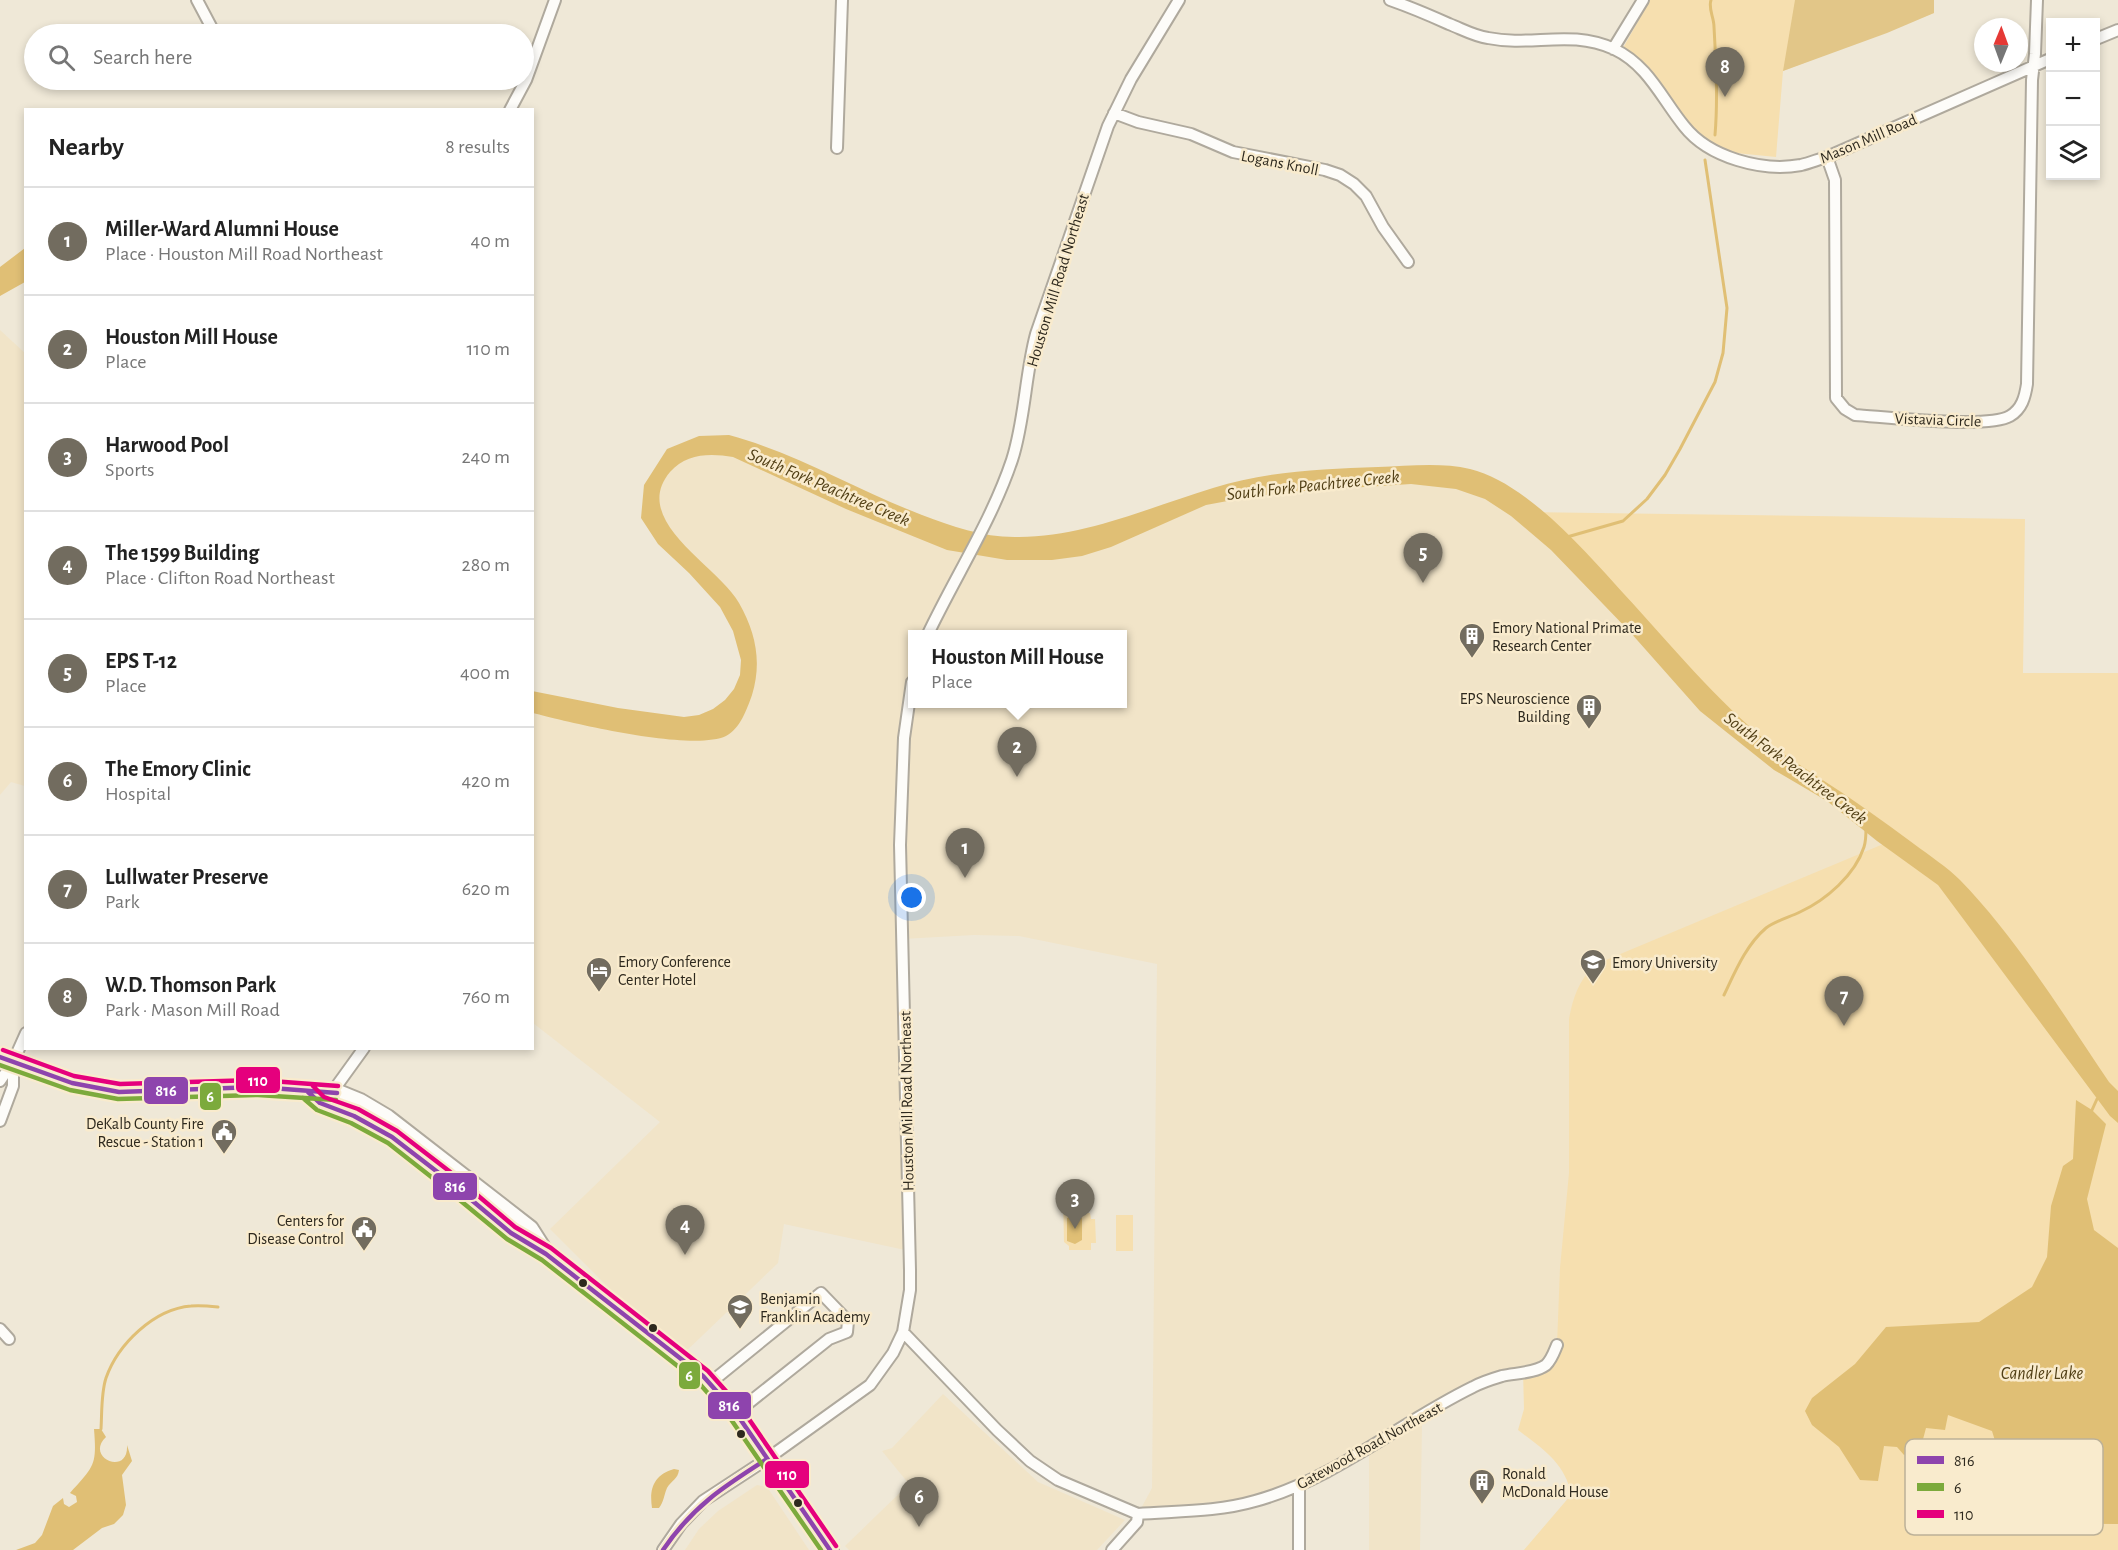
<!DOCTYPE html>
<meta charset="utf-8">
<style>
:root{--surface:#fff;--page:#f6f6f6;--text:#222;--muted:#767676;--line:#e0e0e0;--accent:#726c5f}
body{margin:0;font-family:"Alegreya Sans",sans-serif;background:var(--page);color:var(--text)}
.controls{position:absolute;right:18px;top:18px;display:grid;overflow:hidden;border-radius:0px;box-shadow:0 3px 9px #0003}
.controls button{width:54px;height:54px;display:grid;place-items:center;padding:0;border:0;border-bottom:2px solid var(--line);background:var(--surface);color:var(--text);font:30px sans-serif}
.compass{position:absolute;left:1974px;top:18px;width:54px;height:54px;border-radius:50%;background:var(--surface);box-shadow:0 3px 9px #0003;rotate:1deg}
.you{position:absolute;left:912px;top:898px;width:21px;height:21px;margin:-15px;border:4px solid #fff;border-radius:50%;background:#1a73e8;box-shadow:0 0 0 9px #1a73e833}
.badge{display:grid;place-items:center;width:39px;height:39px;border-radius:50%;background:var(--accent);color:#fff;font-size:20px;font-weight:700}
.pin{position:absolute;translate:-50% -50px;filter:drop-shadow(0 2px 3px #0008)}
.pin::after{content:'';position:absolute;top:32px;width:21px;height:18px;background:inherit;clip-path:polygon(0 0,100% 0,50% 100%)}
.popup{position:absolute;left:908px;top:630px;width:219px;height:78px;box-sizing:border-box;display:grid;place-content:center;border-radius:0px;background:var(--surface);filter:drop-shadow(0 2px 4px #0005);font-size:20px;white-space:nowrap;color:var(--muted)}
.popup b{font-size:22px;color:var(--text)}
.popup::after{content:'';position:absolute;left:50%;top:100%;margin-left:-12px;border:12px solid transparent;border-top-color:var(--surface)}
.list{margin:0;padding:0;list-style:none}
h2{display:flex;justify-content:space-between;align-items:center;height:78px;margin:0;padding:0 24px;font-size:26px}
h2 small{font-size:20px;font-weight:400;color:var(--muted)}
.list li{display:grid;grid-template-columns:39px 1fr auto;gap:18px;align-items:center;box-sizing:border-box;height:108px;padding:0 24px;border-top:2px solid var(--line)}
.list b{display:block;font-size:22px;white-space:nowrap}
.list p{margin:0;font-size:20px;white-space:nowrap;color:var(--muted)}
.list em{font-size:20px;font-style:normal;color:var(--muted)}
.icon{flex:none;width:33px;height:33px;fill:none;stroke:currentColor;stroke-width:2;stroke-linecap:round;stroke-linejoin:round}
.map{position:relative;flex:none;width:2118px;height:1550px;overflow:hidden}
.search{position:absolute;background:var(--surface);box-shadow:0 3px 9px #0003;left:24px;top:24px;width:510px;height:66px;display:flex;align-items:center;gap:15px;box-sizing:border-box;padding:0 21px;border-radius:33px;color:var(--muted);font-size:22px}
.panel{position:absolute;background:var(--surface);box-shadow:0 3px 9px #0003;left:24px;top:108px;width:510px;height:942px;border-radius:0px}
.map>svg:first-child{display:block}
.built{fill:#f1e4c8;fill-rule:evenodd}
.green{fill:#f6dfaf}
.forest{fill:#e2c688}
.water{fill:#e0bf75}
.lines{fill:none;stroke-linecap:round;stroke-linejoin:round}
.stream{stroke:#e0bf75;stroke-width:3}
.street-casing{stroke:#afa99d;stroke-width:14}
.secondary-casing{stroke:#afa99d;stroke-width:20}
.street{stroke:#fdfcf9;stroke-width:10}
.secondary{stroke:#fdfcf9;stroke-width:16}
.bus-1-casing{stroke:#f9ebcd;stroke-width:9}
.bus-2-casing{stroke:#f9ebcd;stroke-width:9}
.bus-3-casing{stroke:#f9ebcd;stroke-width:9}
.bus-1{stroke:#8e44ad;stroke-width:4.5}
.bus-2{stroke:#7caa3c;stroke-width:4.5}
.bus-3{stroke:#e5007d;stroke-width:4.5}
.bus-dot{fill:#2e291e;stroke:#f9ebcd;stroke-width:2}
.labels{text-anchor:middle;stroke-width:5;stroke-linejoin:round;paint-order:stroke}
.street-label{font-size:16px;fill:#2e291e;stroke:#f9ebcd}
.poi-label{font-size:16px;fill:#2e291e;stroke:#f9ebcd;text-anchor:start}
.water-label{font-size:18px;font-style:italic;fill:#513f15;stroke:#f9ebcd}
.key{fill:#f9ebcd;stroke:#bcb198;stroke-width:1.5}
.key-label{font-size:16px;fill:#2e291e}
.line-badge{stroke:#f9ebcd;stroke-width:2}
.badge-label{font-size:16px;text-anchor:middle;font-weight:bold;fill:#fff}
</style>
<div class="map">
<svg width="2118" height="1550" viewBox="0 0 2118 1550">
<rect width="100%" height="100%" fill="#efe8d7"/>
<path class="built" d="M0,330L26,354L25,786L11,782L0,795Z
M712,448L898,518L1042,549L1197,499L1376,477L1477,486L1893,840L2118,1550H1524L1571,1495L1575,1375L1500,1377L1335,1467L1255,1501L1138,1514L1152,1488L1157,964L1019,936L974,935L902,939L910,1251L784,1224L778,1263L679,1358L550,1229L660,1122L533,1023L532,705L699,729L743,692L744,634L658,529L659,472ZM912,634H1122V704H912Z
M943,1394L1038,1482L1125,1520L1097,1550H849L845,1546L909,1484L882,1451L892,1448Z
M1422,1425L1420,1550H1369V1454Z
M757,1485L767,1487L809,1550H685L699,1529L718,1511Z"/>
<path class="green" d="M1650,0H1934V13L1783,71L1776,157L1736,153L1709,142L1689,123L1648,66L1623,48Z
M1524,512L2025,519L2023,673H2118V1550H1524L1571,1495C1566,1463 1541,1448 1518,1430L1524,1409L1523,1371L1538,1369L1557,1345L1560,1268L1569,1173V1019C1573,997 1579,981 1594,965L1893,840L1762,747Z
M1063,1194H1085L1086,1213H1090L1091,1219H1095L1096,1243H1091V1250H1069V1246L1064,1242Z
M1116,1215H1133V1251H1116Z"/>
<path class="forest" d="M1795,0H1934V13L1887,33L1783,71Z"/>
<path class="water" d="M25,248V282L0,296V267Z
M729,435C796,453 857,490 922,515C954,527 984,538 1019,537C1085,537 1150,507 1213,488C1267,471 1322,469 1378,467C1408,466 1441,462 1470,469C1527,483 1586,552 1624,594C1671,645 1716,700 1770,744C1785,756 1802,766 1818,777C1851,798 1883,821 1914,844C1930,856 1947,867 1960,880C2018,940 2063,1014 2109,1082L2118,1091V1123L2110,1116L1938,885L1877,841L1827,801L1774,770L1700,711L1630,632L1551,550L1511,516L1485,499L1456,489L1411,484L1302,491L1249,497L1206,505L1111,547L1082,556L1052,560H1007L947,550L846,509L733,457C711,453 686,453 670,472C629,521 719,566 739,603C756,633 762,662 752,695C747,709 740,729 726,736C692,752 571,723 533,713L532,691L618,708L684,717L699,715L713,709L725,700L734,689L740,675L741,660L733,631L720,607L689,573L658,544L641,518L644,485L667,449L699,436Z
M2076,1100L2092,1110L2106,1124L2087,1199L2094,1230L2118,1248V1524L1929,1523L1907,1506L1924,1473L1975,1465L1968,1459L1978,1453L2000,1457L1992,1431L1948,1415L1945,1430L1926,1428L1922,1443L1904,1455L1897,1447L1884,1446L1878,1481L1860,1480L1839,1447L1812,1425L1805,1411L1812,1398L1855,1364L1886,1327L1979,1322L2032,1287L2047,1257L2051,1206L2063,1166L2073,1159Z
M1074,1215L1082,1218V1240L1075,1244L1067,1241V1218Z
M94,1429H101L106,1437C84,1458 129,1477 127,1445L132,1461L122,1475L126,1505L123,1515L114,1524L102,1528L73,1550H16L35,1543L42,1535L53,1506L63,1498L64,1504L69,1507L77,1502L76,1496L70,1493C94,1466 97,1466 94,1429Z
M674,1469L679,1470C678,1479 671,1481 667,1488C664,1495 664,1501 659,1508H652C649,1488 654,1475 674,1469Z"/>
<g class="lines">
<path class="stream" d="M1711,0C1708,9 1714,17 1714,27C1716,63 1718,99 1715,135
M1567,537L1623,521L1647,499L1665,475L1680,449L1715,382L1723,353L1727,308L1705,160
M1724,995C1735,972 1746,945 1766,928C1775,921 1790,917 1800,912C1826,900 1855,875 1864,847C1866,841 1866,834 1866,828
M2092,1110L2097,1099
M101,1429C102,1413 101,1393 106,1378C118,1344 154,1309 191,1306C200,1305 209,1306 218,1307"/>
<g class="street-casing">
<path id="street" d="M197,0L215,34
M1390,0C1410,7 1429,15 1449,24C1462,29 1474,36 1488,38C1532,47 1570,29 1614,49C1648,65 1662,99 1684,126C1709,158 1763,172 1801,165C1810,163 1819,159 1827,157L2050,59
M2096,39L2118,30
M1613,49L1643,0
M510,110L526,80L555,0
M1114,113L1138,122L1191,134L1233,152L1325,170L1340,175L1354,184L1366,196L1383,227L1408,262
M837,148L842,0
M1827,157L1835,180L1836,398L1845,409L1855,415C1886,417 1988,429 2010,416C2022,409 2025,397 2027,384L2032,80L2035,54L2037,0
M928,634C955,577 992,520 1012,460C1025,420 1025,375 1036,334L1108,126L1131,79L1179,0
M0,1081L13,1062L26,1033
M333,1091L364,1048
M0,1121L13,1086V1062
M0,1329L9,1339
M903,1332L997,1430L1030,1461L1058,1480L1138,1514
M710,1383L821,1293L848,1321L847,1332L829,1339L736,1413
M1299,1485V1550
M663,1550L681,1524L703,1501L767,1459L870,1385L893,1353L903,1332L910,1290V1270L900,845L904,738L912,682
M1112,1550L1137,1522L1138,1514C1177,1511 1217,1512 1255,1501C1335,1479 1399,1423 1473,1387C1482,1382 1492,1379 1502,1376C1516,1373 1535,1373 1546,1365C1552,1359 1554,1352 1557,1345"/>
</g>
<g class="secondary-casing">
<path id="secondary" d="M0,1057L72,1083L119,1092L258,1087L308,1092L333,1091L360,1102L387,1118L530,1229L544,1251
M308,1092L320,1103L354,1116L392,1137L444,1177L511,1233L546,1254L703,1376L736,1413L830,1550"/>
</g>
<use href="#street" class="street"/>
<use href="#secondary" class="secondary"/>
<g class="bus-1-casing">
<path id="bus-1" d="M0,1057L72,1083L119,1092L258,1087L337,1093
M308,1092L320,1103L354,1116L392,1137L444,1177L511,1233L546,1254L703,1376L736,1413L830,1550
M663,1550C693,1506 723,1487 767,1459"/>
</g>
<g class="bus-2-casing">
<path id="bus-2" d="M0,1065L70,1090L118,1099L258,1095L336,1100
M303,1098L317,1110L351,1123L388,1143L439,1183L507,1239L542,1260L698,1382L730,1418L821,1550"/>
</g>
<g class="bus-3-casing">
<path id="bus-3" d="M3,1050L74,1076L120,1084L258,1080L338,1086
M313,1086L324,1097L358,1109L397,1131L449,1171L515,1227L551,1248L708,1371L742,1409L836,1546"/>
</g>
<use href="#bus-1" class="bus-1"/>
<use href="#bus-2" class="bus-2"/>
<use href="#bus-3" class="bus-3"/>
</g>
<defs>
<g id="building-pin" transform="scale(1.35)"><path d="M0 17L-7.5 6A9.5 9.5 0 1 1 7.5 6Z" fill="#726c5f" stroke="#f9ebcd"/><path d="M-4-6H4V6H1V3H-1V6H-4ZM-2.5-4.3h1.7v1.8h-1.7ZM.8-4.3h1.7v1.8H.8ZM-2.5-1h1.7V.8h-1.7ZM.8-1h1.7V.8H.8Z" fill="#fff"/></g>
<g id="university-pin" transform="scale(1.35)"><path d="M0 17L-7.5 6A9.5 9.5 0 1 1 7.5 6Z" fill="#726c5f" stroke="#f9ebcd"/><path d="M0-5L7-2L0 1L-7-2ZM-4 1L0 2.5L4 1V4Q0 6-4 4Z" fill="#fff"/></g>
<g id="hotel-pin" transform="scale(1.35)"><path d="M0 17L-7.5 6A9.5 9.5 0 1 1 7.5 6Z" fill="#726c5f" stroke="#f9ebcd"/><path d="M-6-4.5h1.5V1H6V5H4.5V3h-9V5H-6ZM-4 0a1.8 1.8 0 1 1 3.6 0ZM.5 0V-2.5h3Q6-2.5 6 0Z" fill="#fff"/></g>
<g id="civic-pin" transform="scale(1.35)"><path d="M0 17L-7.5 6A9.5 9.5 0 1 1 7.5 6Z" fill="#726c5f" stroke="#f9ebcd"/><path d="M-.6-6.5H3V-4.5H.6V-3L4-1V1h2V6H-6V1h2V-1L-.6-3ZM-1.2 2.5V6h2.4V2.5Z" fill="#fff"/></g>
<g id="school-pin" transform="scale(1.35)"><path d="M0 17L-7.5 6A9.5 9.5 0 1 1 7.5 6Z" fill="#726c5f" stroke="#f9ebcd"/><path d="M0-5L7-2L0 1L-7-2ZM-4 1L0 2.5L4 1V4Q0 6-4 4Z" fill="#fff"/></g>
</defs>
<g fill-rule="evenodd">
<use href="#building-pin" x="1472" y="636"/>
<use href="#building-pin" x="1589" y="707"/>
<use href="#university-pin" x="1593" y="962"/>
<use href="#hotel-pin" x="599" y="970"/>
<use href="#civic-pin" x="224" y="1132"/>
<use href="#civic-pin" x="364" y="1229"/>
<use href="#school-pin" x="740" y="1307"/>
<use href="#building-pin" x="1482" y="1482"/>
</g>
<g class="bus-dot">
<circle cx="583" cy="1283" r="5"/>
<circle cx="653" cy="1328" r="5"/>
<circle cx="741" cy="1434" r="5"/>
<circle cx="798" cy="1503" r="5"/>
</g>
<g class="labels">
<g class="street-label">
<text transform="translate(1868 138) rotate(-23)" y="6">Mason Mill Road</text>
<text transform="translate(1280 162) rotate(11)" y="6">Logans Knoll</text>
<text transform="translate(1057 280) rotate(-73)" y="6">Houston Mill Road Northeast</text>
<text transform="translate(1938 419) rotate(2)" y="6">Vistavia Circle</text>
<text transform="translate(906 1101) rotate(-91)" y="6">Houston Mill Road Northeast</text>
<text transform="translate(1369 1445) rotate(-29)" y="6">Gatewood Road Northeast</text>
</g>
<g class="poi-label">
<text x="1492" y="633">Emory National Primate<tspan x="1492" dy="18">Research Center</tspan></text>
<text x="1570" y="704" text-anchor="end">EPS Neuroscience<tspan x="1570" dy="18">Building</tspan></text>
<text x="618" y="967">Emory Conference<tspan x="618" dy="18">Center Hotel</tspan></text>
<text x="1612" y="968">Emory University</text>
<text x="204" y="1129" text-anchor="end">DeKalb County Fire<tspan x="204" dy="18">Rescue - Station 1</tspan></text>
<text x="344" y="1226" text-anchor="end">Centers for<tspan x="344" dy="18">Disease Control</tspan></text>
<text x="760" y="1304">Benjamin<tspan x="760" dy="18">Franklin Academy</tspan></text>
<text x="1502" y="1479">Ronald<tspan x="1502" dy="18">McDonald House</tspan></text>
</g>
<g class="water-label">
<text transform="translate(1313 485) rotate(-6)" y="6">South Fork Peachtree Creek</text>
<text transform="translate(829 487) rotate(23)" y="6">South Fork Peachtree Creek</text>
<text transform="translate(1796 768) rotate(37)" y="6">South Fork Peachtree Creek</text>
<text x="2042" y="1379">Candler Lake</text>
</g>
</g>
<rect x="1905" y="1439" width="198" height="96" rx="9" class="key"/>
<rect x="1917" y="1456" width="27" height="8" fill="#8e44ad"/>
<rect x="1917" y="1483" width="27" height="8" fill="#7caa3c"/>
<rect x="1917" y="1510" width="27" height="8" fill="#e5007d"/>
<g class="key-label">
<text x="1954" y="1466">816</text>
<text x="1954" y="1493">6</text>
<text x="1954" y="1520">110</text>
</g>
<g class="line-badge">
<rect x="235" y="1066" width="46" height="28" rx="6" fill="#e5007d"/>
<rect x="143" y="1076" width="46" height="29" rx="6" fill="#8e44ad"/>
<rect x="199" y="1082" width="23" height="29" rx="6" fill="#7caa3c"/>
<rect x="432" y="1172" width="46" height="29" rx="6" fill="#8e44ad"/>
<rect x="678" y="1361" width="23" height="29" rx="6" fill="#7caa3c"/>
<rect x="707" y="1391" width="45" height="29" rx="6" fill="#8e44ad"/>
<rect x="764" y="1460" width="46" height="29" rx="6" fill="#e5007d"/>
</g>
<g class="badge-label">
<text x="258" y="1086">110</text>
<text x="166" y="1096">816</text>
<text x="210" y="1102">6</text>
<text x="455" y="1192">816</text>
<text x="689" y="1381">6</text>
<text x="729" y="1411">816</text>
<text x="787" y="1480">110</text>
</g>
</svg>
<div class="controls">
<button>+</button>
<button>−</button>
<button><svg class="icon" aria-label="layers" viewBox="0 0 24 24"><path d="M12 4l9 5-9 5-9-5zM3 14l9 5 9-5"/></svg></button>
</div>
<svg class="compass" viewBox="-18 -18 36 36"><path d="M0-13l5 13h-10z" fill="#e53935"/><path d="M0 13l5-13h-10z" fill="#767676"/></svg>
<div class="you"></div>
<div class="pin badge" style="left:965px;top:878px">1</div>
<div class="pin badge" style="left:1017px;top:777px">2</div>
<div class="popup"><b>Houston Mill House</b>Place</div>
<div class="pin badge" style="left:1075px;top:1229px">3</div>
<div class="pin badge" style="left:685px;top:1255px">4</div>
<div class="pin badge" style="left:1423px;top:583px">5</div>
<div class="pin badge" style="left:919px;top:1527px">6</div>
<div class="pin badge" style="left:1844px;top:1026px">7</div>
<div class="pin badge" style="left:1725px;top:97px">8</div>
<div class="search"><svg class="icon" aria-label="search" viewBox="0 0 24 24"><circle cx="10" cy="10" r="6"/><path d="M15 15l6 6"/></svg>Search here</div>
<section class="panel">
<h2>Nearby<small>8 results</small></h2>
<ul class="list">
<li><span class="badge">1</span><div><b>Miller-Ward Alumni House</b><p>Place · Houston Mill Road Northeast</p></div><em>40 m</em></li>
<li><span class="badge">2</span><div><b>Houston Mill House</b><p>Place</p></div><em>110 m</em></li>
<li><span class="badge">3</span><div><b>Harwood Pool</b><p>Sports</p></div><em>240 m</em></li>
<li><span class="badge">4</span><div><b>The 1599 Building</b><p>Place · Clifton Road Northeast</p></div><em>280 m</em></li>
<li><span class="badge">5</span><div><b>EPS T-12</b><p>Place</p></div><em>400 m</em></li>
<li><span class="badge">6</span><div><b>The Emory Clinic</b><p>Hospital</p></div><em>420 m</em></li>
<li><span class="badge">7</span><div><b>Lullwater Preserve</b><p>Park</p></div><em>620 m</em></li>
<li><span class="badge">8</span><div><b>W.D. Thomson Park</b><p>Park · Mason Mill Road</p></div><em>760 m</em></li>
</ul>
</section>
</div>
